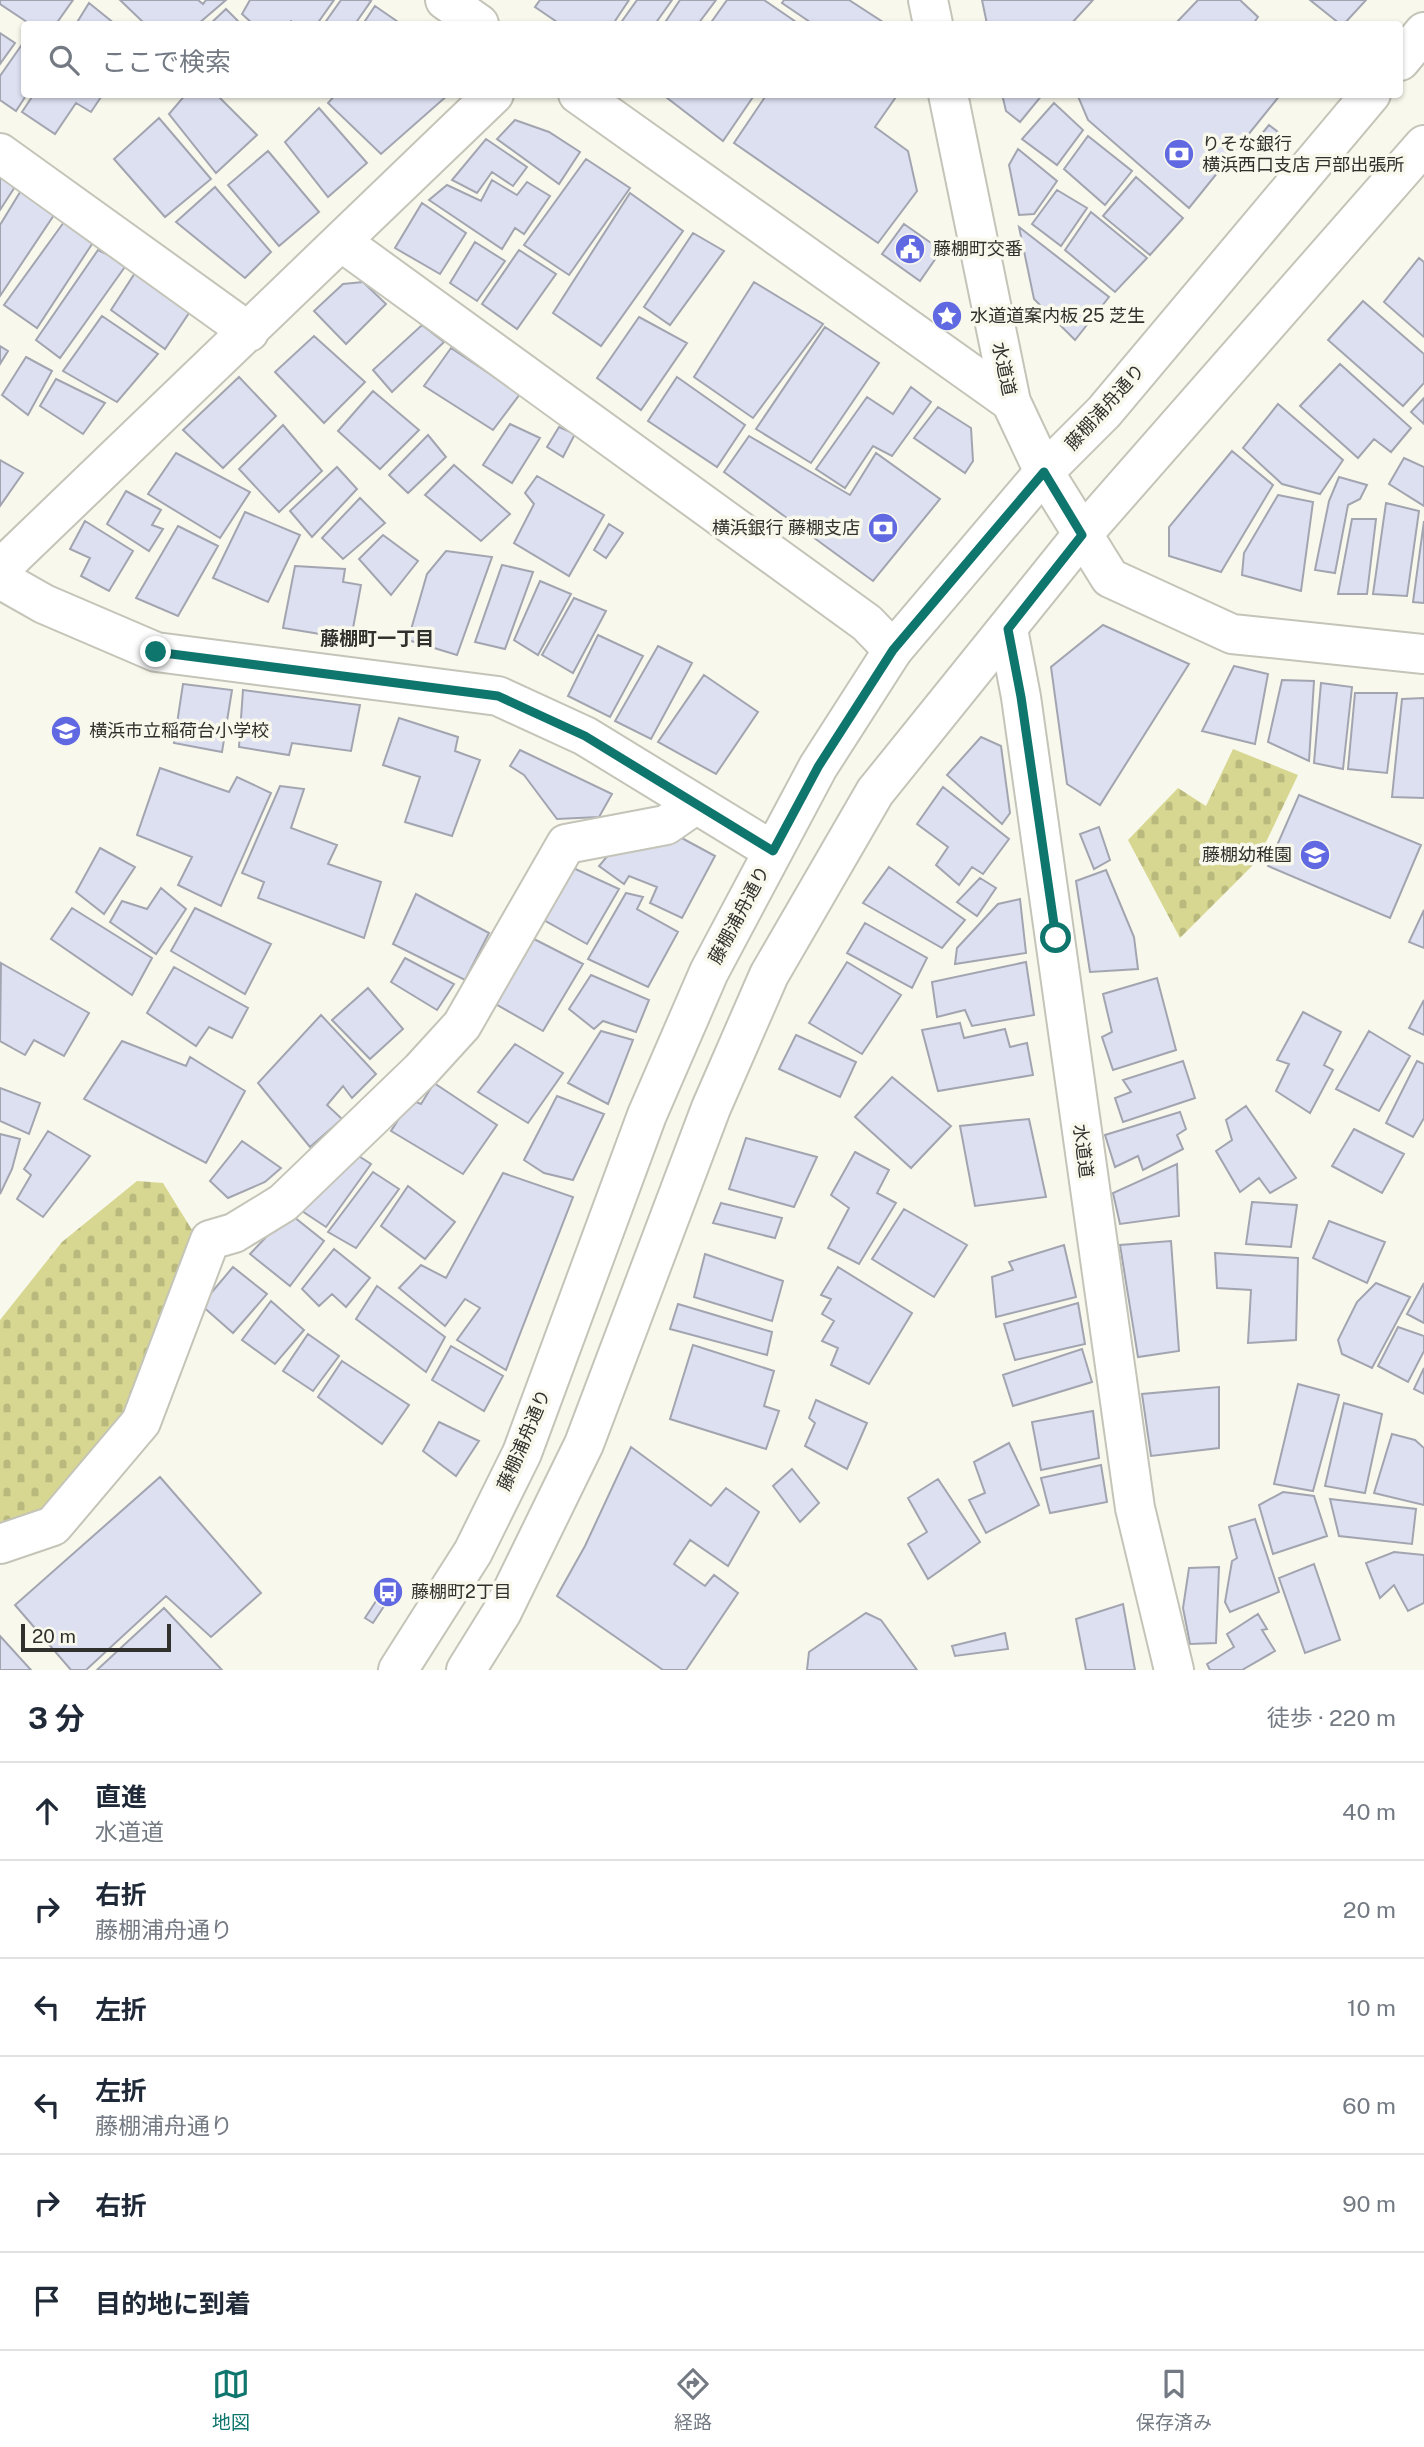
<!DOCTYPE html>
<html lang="ja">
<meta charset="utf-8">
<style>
:root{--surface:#fff;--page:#f6f6f7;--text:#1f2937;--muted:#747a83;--line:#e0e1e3;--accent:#0f766e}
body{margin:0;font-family:"Public Sans","Noto Sans JP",sans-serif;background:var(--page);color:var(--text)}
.scale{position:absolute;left:21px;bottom:18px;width:150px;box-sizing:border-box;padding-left:7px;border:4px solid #30302c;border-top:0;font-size:19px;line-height:24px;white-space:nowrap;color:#30302c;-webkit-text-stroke:5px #f8f8ec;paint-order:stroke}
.stop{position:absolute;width:21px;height:21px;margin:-16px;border:5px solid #0f766e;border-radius:50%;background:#fff}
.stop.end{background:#0f766e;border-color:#fff;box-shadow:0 2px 7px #0008}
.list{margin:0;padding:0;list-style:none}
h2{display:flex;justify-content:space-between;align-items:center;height:91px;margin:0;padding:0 28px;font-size:30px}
h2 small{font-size:23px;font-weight:400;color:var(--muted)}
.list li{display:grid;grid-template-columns:46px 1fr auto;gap:21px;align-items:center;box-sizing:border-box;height:98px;padding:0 28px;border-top:2px solid var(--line)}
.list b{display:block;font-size:26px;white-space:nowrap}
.list p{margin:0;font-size:23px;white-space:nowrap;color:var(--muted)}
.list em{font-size:23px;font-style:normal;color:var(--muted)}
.icon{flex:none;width:38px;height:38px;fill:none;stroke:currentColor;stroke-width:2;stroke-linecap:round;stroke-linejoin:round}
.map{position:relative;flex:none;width:1424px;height:1670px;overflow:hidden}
.search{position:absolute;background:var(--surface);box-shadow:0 2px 5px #0004;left:21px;right:21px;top:21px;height:77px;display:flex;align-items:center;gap:18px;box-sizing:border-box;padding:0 24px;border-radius:7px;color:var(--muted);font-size:26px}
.sheet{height:679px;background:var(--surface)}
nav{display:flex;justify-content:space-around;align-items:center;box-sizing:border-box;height:98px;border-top:2px solid var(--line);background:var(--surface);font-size:19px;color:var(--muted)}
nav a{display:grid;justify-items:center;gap:4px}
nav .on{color:var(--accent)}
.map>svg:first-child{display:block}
.cemetery{fill:url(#cemetery-stones)}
.building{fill:#dde0f1;stroke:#a2a5b0;stroke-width:2}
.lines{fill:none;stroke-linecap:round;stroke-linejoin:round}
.minor-casing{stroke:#c4c4b8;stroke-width:42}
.primary-casing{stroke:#c4c4b8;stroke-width:42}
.minor{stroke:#fff;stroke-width:38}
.primary{stroke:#fff;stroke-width:38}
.route{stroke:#0f766e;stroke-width:9}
.labels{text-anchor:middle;stroke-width:7;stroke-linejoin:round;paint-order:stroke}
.poi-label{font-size:18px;fill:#30302c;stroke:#f8f8ec;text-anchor:start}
.street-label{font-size:18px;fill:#30302c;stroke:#f8f8ec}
.neighbourhood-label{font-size:19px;font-weight:bold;fill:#30302c;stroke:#f8f8ec}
</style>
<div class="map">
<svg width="1424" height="1670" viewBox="0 0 1424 1670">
<defs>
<pattern id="cemetery-stones" width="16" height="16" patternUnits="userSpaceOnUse" patternTransform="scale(1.75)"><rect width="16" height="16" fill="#d7d792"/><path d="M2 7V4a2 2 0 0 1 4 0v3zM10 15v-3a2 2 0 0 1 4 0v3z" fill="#b9b97e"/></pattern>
</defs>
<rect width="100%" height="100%" fill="#f8f8ec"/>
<path class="cemetery" d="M1233,749L1298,775L1257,861L1180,938L1128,840L1178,788L1206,806Z
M137,1181L163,1183L197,1238L133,1413L45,1510L0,1526V1320L62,1242Z"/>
<path class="building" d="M0,0H73L56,24H30L0,4Z
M120,0H198L203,4L206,0H226L198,24H145Z
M250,0H334L317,24H296L291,21L289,24H253L242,14Z
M341,0H368L371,1L355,24H324Z
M540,0H629L613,24H560L535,7Z
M637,0H672L655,24H620Z
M680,0H716L698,24H664Z
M727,0H764L799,24H710Z
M784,0H849L886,24H813L782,3Z
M982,0H1093L1071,24H987Z
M1198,0H1240L1258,17L1253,24H1175Z
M1310,0H1366L1344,24H1340Z
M89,3L115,24H76Z
M375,6L401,24H363Z
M226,9L239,22L236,24H210Z
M0,33L15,43L0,64Z
M23,43L27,94L16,111L0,100V76Z
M34,94H103L91,112L76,103L55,134L22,112Z
M186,94H216L257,135L216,173L169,114Z
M336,94H449L381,154L328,103Z
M662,94H755L723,141Z
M767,94H898L875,127L908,151L917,191L878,243L734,143Z
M1002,94H1043L1020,122L1006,111Z
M1077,94H1281L1189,208L1088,120Z
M1054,103L1083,130L1057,165L1022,139Z
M319,108L367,163L328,197L285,142Z
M159,118L211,179L165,217L114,159Z
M515,120L549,132L580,152L559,184L497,139Z
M1269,125L1278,132L1259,155L1251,147Z
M1088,136L1132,171L1105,205L1064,169Z
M486,139L527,167L513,186L492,172L477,193L452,180Z
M1018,149L1057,181L1034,214L1019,215L1009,165Z
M268,151L319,212L279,246L228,185Z
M586,159L630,188L569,275L524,245Z
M0,166L20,179L0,210Z
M1136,177L1183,218L1150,255L1103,216Z
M492,180L517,195L527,182L550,196L524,234L515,228L502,249L429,200L447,185L481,201Z
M215,187L271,252L245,278L176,222Z
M22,189L56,212L0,296V225Z
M1057,190L1087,208L1061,246L1032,224Z
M630,193L683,231L601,346L553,313Z
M422,203L466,233L440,274L395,248Z
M1091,212L1147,258L1115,292L1065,250Z
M64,222L94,241L37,328L4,305Z
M904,224L934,245L936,258L920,281L882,254Z
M1019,227L1109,297L1075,340L1034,299Z
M693,233L724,251L670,325L644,307Z
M475,242L505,261L477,301L450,283Z
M98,250L127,264L60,358L36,340Z
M519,250L556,274L517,329L482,304Z
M1419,258L1424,262V337L1384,302Z
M135,273L191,310L165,349L111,310Z
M363,282L386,304L346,344L314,311L343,284Z
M754,282L823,324L753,418L694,377Z
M1363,301L1424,354V383L1403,406L1328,340Z
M102,316L158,354L117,402L63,371Z
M639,317L687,343L641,410L597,378Z
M422,325L444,342L392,392L373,370Z
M825,327L879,363L811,463L756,429Z
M314,336L365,382L324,423L275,372Z
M0,346L8,351L0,364Z
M451,348L520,394L493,430L424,386Z
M26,357L52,371L28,415L2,395Z
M1340,364L1411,428L1391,452L1374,439L1358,458L1300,406Z
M239,377L276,416L223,468L183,430Z
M677,377L745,425L717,467L648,421Z
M56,379L105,403L83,434L40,406Z
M911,387L931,402L892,456L873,446L845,488L816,469L867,397L893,414Z
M373,391L419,430L380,469L338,431Z
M1424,398V424L1411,412Z
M1278,404L1343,460L1320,494L1282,484L1243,448Z
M938,407L971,428L973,461L965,473L914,438Z
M510,424L540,438L512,483L483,465Z
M283,425L322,471L279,512L239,469Z
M559,427L575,434L563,457L547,447Z
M428,435L446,457L408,493L389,475Z
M749,436L850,495L876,453L940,499L873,581L724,472Z
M1232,451L1273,485L1221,572L1169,556V527Z
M176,453L250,492L220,538L148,494Z
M1404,458L1424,467V506L1389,484Z
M0,460L23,473L0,506Z
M454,465L510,514L481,541L425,495Z
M337,467L357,489L312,537L290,511Z
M537,476L604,515L569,576L514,543L534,504L525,493Z
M1339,477L1367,485L1360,499L1348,505L1335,573L1315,570L1329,501Z
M126,491L161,510L152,525L163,529L149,551L107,524Z
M1278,495L1313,502L1301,591L1242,575L1244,553Z
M360,498L385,523L343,559L322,538Z
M1386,503L1419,511L1407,596L1373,594Z
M245,512L300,535L268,602L213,578Z
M1352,519H1376L1367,594H1338Z
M85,521L133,551L109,591L81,576L90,558L70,549Z
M1424,521V603L1413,602Z
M609,524L623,533L606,558L594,550Z
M178,526L218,546L178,616L136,598Z
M383,535L418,561L391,595L359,559Z
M446,551L492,557L457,655L408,640L427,574Z
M502,565L533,572L505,649L475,642Z
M295,566L345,569L343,582L361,585L351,639L283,628Z
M540,581L571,594L538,655L514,640Z
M574,598L606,611L573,673L542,655Z
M1103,625L1189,664L1100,805L1067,784L1051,667Z
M598,635L643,656L610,717L568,696Z
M658,646L692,663L651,739L615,721Z
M1234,666L1268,674L1255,744L1202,731Z
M704,675L758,712L716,774L658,742Z
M1282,680L1314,681L1309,761L1268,742Z
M1321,683L1352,687L1343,769L1314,763Z
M183,684L232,690L222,752L174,743Z
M243,690L360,705L351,751L292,743L289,755L239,747Z
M1355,693H1397L1387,773L1348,769Z
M1424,698V798L1392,797L1402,699Z
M399,718L458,737L455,751L480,760L452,836L405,822L420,777L383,765Z
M981,737L1001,746L1010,813L1002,824L947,775Z
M520,750L612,794L599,817L557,819L524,775L510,766Z
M160,768L229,792L237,777L271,793L221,906L178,885L192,857L137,835Z
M280,786L304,789L291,828L337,845L328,864L381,882L364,938L258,898L264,882L242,873Z
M943,787L1009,839L983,874L972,867L959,885L936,865L948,847L917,824Z
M1299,795L1421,845L1390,918L1268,866Z
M1099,827L1110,860L1094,869L1080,834Z
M678,836L715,856L682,918L650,903L657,887L629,876L624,884L599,866L615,847Z
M100,848L135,867L104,914L76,892Z
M571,867L619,889L587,944L542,919Z
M889,867L965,920L942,948L863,903Z
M1106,870L1134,937L1138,969L1090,972L1076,881Z
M980,878L996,888L977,916L957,902Z
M161,888L186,909L156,954L110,922L122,901L147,909Z
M626,893L643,897L637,909L678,932L648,987L588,959Z
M416,894L489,933L465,980L393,944Z
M1020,899L1026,953L955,964L957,948L998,904Z
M72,908L152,958L132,995L51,939Z
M195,908L271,944L245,994L171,951Z
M1424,910V948L1409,942Z
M865,923L927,958L912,988L847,953Z
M532,938L583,964L543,1031L492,1002Z
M405,958L454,984L437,1010L391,982Z
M847,962L901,995L862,1054L809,1023Z
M1026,962L1034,1015L972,1026L965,1010L937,1017L932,982Z
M1,963L89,1013L64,1056L34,1040L25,1055L0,1041Z
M174,967L248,1008L232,1038L209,1027L196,1046L147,1013Z
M591,975L649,1000L636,1032L603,1021L594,1029L569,1009Z
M1157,978L1176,1050L1113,1070L1102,1037L1112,1032L1103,994Z
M368,988L403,1029L370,1059L332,1020Z
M1424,1000V1035L1409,1028Z
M1303,1012L1341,1032L1324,1065L1333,1070L1310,1113L1276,1091L1289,1064L1277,1060Z
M321,1015L376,1074L352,1098L343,1086L327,1105L342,1119L310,1147L258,1083Z
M960,1023L964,1038L1005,1029L1010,1047L1027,1043L1033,1075L938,1091L922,1030Z
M601,1031L633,1040L608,1104L568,1083Z
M1369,1031L1410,1056L1379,1111L1336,1089Z
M796,1035L856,1062L840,1097L779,1069Z
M122,1041L186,1066L190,1057L245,1091L206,1163L84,1099Z
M515,1044L563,1073L528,1123L478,1092Z
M1183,1061L1195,1098L1123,1122L1115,1098L1131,1092L1123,1080Z
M1417,1061L1424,1064V1118L1413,1137L1386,1123Z
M892,1077L951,1126L911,1168L855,1117Z
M434,1083L497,1125L463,1174L391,1131L411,1100L421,1104Z
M0,1088L40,1103L29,1134L0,1121Z
M557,1096L604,1114L573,1180L544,1173L524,1160Z
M1246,1106L1296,1178L1270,1193L1259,1178L1240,1192L1216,1151L1232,1140L1226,1120Z
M1180,1112L1186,1129L1177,1135L1183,1149L1143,1170L1138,1156L1115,1167L1105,1135Z
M1029,1119L1046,1197L975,1206L960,1126Z
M1354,1129L1404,1154L1382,1193L1332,1166Z
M48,1131L90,1156L43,1217L17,1199L31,1175L24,1169Z
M0,1134L20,1139L12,1169L0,1194Z
M746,1138L817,1157L794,1207L729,1189Z
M242,1141L281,1168L265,1182L228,1198L210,1181Z
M351,1151L371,1164L326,1227L299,1209Z
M855,1152L889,1170L877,1193L896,1203L859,1264L828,1248L849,1208L831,1195Z
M1177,1164L1179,1216L1120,1224L1113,1193Z
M373,1172L399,1189L356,1248L328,1232Z
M503,1173L573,1197L506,1370L457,1340L480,1308L465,1299L445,1326L399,1288L421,1265L446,1278Z
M408,1186L455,1222L425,1259L381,1226Z
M1252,1202L1297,1205L1291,1247L1246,1244Z
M721,1203L782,1218L775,1238L713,1223Z
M904,1209L967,1245L934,1297L872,1259Z
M289,1213L324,1241L290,1286L250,1254Z
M1329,1221L1385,1242L1367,1283L1313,1258Z
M1171,1241L1179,1351L1138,1357L1120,1245Z
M1064,1245L1076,1297L996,1317L992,1277L1013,1270L1009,1262Z
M334,1249L370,1278L346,1307L332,1294L319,1306L302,1289Z
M1215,1253L1298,1258L1296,1340L1248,1343L1251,1290L1217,1288Z
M705,1254L783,1281L772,1321L694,1297Z
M233,1267L267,1294L233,1333L201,1305Z
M838,1267L912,1313L869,1384L831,1365L838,1348L822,1341L834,1321L822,1314L831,1299L821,1295Z
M1376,1283L1410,1297L1372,1368L1342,1354L1338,1340L1357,1302Z
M1424,1283V1323L1407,1314Z
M377,1286L445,1337L426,1372L356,1319Z
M271,1301L304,1330L275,1364L242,1340Z
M1078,1303L1085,1344L1015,1360L1004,1324Z
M678,1304L772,1332L767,1355L670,1329Z
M1398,1327L1424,1336V1351L1408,1382L1378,1366Z
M308,1334L339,1356L313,1391L283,1371Z
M693,1345L774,1371L764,1406L779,1411L766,1449L670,1419Z
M451,1346L503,1376L484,1411L432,1380Z
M1082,1349L1092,1382L1013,1406L1003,1375Z
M342,1361L409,1405L382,1444L318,1397Z
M1424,1368V1394L1414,1389Z
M1298,1384L1339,1395L1313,1491L1274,1484Z
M1219,1387V1448L1151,1456L1142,1394Z
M816,1400L867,1423L847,1469L805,1446L815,1423L809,1418Z
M1344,1403L1382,1414L1365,1493L1325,1486Z
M1093,1411L1099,1458L1041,1470L1032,1422Z
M439,1422L479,1441L456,1476L423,1451Z
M1392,1434L1415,1440L1424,1448V1505L1374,1493Z
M1009,1443L1039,1505L986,1533L969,1500L985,1493L974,1462Z
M631,1447L711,1506L726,1488L759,1512L728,1566L690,1540L674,1564L705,1586L714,1575L738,1593L686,1670H663L557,1596L585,1546Z
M1101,1465L1107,1502L1050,1513L1041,1478Z
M792,1469L819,1503L800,1522L773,1486Z
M160,1477L261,1593L211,1637L166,1596L86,1670H71L15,1605Z
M938,1479L980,1542L928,1579L908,1544L927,1532L908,1498Z
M1283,1492L1314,1496L1327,1536L1273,1554L1259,1505Z
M1330,1499L1416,1509L1412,1544L1339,1536Z
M1255,1519L1279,1592L1230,1612L1225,1602L1232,1561L1237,1558L1229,1527Z
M1394,1552L1424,1555V1603L1408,1611L1394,1585L1380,1598L1366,1563Z
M1314,1564L1340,1640L1305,1653L1279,1578Z
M1219,1567L1216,1643L1190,1644L1183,1608L1189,1568Z
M380,1595L388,1600L373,1623L365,1618Z
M1123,1604L1135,1670H1086L1076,1619Z
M164,1608L222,1670H97Z
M866,1613L881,1620L917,1670H807L809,1652Z
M1258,1614L1267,1629L1262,1630L1275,1651L1242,1670H1210L1207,1664L1234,1647L1227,1634Z
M1005,1633L1008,1649L955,1656L952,1646Z
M0,1636L31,1670H0Z"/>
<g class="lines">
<g class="minor-casing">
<path id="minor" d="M445,0L479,24
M928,0L933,24
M578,94L1011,402
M948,94L1011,402L1044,472L1110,578L1232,634L1424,654
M0,153L249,332
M343,243L867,623L893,650
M0,569L494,94
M0,579L44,604L156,652L498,696L585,736L773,851
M1008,629L1021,697L1135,1508L1174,1670
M0,1544L53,1526L141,1422L210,1240L234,1233L283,1203L421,1070L462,1025L566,844L666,825L695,805"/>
</g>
<g class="primary-casing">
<path id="primary" d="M1400,61L1424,32
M398,1670L473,1552L522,1453L647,1115L709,972L818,767L893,650L1044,472L1104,412L1371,94
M466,1670L502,1612L584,1444L711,1108L769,975L875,792L1082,535L1424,145"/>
</g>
<use href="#minor" class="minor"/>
<use href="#primary" class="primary"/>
</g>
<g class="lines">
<path class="route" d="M156,652L498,696L585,736L773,851L818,767L893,650L1044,472L1082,535L1008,629L1021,697L1056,938"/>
</g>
<defs>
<g id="bank-disc" transform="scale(1.575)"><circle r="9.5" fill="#6069e1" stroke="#f8f8ec"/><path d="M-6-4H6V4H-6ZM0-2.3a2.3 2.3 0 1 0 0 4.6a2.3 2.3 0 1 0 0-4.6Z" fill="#fff"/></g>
<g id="civic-disc" transform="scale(1.575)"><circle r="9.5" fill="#6069e1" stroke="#f8f8ec"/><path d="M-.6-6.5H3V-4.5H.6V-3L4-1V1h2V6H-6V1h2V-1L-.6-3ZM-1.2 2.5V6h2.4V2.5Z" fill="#fff"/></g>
<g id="sight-disc" transform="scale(1.575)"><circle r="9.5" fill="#6069e1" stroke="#f8f8ec"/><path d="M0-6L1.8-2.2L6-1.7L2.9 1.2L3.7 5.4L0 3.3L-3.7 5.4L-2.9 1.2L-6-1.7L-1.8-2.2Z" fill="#fff"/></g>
<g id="school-disc" transform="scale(1.575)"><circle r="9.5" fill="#6069e1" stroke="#f8f8ec"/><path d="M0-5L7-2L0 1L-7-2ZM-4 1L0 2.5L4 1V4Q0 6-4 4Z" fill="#fff"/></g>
<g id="bus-disc" transform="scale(1.575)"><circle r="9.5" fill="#6069e1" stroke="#f8f8ec"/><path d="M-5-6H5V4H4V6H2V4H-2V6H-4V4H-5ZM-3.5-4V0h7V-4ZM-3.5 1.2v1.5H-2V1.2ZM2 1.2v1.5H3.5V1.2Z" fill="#fff"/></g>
</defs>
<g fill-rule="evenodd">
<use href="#bank-disc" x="1179" y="154"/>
<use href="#civic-disc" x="910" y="249"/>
<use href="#sight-disc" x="947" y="316"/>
<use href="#bank-disc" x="883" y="528"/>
<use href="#school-disc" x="66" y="731"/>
<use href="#school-disc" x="1315" y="855"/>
<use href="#bus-disc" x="388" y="1592"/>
</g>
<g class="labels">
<g class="poi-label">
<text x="1202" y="150">りそな銀行<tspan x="1202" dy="21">横浜西口支店 戸部出張所</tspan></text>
<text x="933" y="255">藤棚町交番</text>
<text x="970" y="322">水道道案内板 25 芝生</text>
<text x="860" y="534" text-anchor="end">横浜銀行 藤棚支店</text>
<text x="89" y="737">横浜市立稲荷台小学校</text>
<text x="1292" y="861" text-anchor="end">藤棚幼稚園</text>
<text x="411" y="1598">藤棚町2丁目</text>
</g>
<g class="street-label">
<text transform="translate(1004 369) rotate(78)" y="6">水道道</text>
<text transform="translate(1105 407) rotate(-48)" y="6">藤棚浦舟通り</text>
<text transform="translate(739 915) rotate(-62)" y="6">藤棚浦舟通り</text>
<text transform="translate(1083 1151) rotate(83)" y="6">水道道</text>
<text transform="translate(524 1440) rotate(-67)" y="6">藤棚浦舟通り</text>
</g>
<g class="neighbourhood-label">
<text x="377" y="645">藤棚町一丁目</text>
</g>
</g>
</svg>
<div class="scale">20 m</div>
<div class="stop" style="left:1056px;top:938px"></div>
<div class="stop end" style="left:156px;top:652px"></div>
<div class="search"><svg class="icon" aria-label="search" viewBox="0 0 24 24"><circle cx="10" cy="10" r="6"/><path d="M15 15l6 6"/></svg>ここで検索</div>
</div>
<section class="sheet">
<h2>3 分<small>徒歩 · 220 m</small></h2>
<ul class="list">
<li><svg class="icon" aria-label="ahead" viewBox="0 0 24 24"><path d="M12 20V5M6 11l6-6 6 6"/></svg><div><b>直進</b><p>水道道</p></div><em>40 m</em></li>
<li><svg class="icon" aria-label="right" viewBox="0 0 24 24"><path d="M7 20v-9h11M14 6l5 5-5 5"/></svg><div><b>右折</b><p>藤棚浦舟通り</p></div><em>20 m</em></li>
<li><svg class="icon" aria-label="left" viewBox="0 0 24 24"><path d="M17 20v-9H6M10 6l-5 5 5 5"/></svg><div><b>左折</b></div><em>10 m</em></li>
<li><svg class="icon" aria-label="left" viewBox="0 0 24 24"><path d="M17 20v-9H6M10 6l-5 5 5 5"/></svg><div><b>左折</b><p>藤棚浦舟通り</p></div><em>60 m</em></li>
<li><svg class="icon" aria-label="right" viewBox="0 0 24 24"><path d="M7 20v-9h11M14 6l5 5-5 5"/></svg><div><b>右折</b></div><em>90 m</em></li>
<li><svg class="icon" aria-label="arrive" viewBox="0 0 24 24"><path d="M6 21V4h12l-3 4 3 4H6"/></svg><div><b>目的地に到着</b></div></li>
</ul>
</section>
<nav>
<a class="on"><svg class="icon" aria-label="map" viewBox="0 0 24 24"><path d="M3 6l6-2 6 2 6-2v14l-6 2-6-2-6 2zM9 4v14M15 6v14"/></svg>地図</a>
<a><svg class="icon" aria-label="directions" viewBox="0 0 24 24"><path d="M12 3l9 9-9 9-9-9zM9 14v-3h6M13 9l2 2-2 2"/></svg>経路</a>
<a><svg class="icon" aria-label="saved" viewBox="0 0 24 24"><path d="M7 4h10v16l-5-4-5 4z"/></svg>保存済み</a>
</nav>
